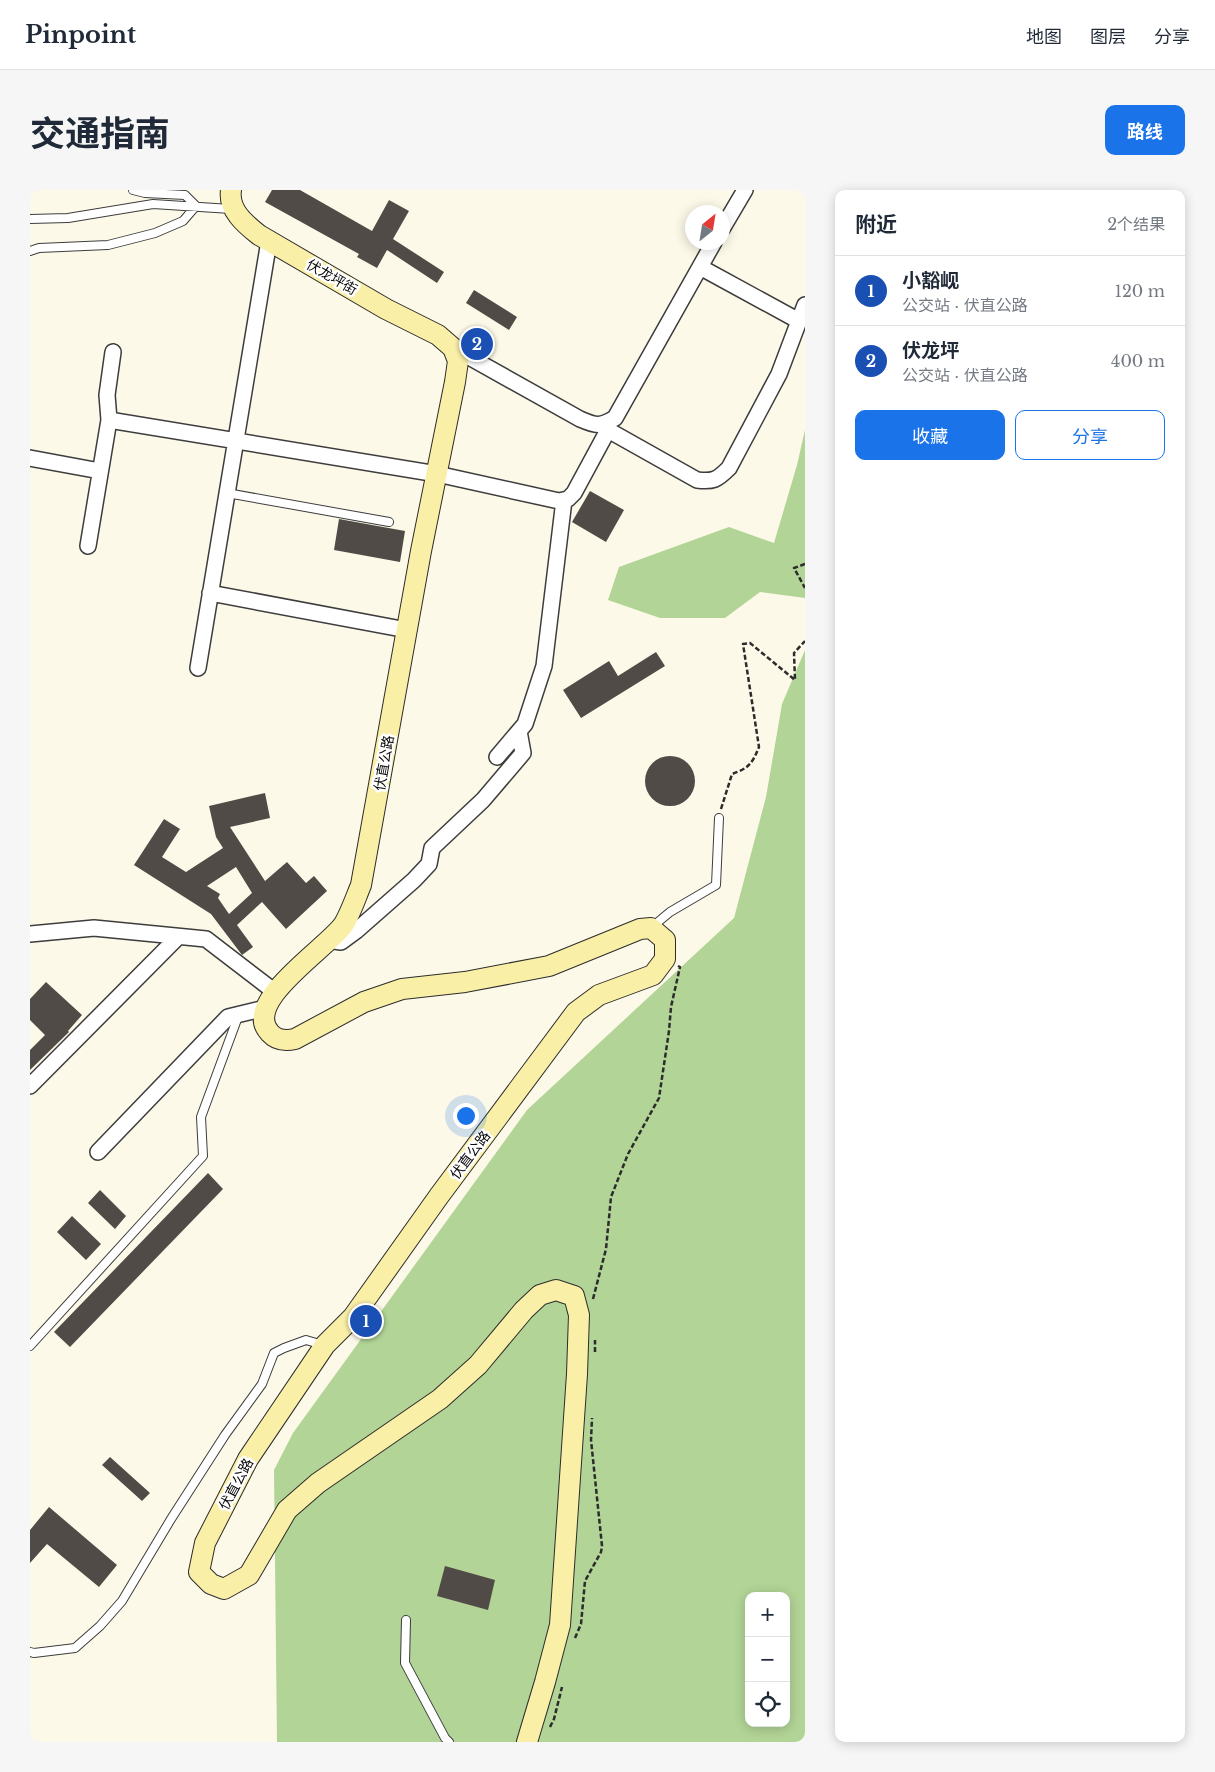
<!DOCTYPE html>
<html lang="zh">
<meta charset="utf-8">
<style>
:root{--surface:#fff;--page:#f6f6f7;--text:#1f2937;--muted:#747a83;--line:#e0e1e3;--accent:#1a73e8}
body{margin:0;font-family:"Libre Baskerville","Noto Sans SC",serif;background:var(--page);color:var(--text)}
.controls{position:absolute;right:15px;bottom:15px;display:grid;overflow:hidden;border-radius:10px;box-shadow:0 2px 12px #0003}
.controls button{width:45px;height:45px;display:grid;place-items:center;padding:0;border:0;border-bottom:1px solid var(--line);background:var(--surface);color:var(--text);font:25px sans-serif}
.compass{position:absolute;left:655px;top:15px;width:45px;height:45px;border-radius:50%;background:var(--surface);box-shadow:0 2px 12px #0003;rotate:30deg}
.you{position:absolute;left:435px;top:925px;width:18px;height:18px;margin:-12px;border:4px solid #fff;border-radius:50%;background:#1a73e8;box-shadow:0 0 0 8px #1a73e833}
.badge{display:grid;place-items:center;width:32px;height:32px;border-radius:50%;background:var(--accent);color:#fff;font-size:16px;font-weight:700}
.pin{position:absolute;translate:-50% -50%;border:2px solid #fff;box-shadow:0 1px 5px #0006}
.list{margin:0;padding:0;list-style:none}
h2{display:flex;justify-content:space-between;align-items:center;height:65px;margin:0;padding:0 20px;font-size:21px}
h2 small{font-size:16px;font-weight:400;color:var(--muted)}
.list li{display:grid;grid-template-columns:32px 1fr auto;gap:15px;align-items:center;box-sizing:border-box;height:70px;padding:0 20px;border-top:1px solid var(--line)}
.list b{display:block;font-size:19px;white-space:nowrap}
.list p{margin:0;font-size:16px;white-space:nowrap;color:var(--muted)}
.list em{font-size:16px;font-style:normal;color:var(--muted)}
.actions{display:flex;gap:10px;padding:15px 20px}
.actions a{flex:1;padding:11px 0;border:1px solid var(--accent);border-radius:10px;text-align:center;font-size:18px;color:var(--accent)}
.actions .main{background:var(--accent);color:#fff}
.icon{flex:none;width:28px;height:28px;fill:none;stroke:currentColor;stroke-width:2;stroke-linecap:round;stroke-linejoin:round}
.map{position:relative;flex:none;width:775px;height:1552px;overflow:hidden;border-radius:10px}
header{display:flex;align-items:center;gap:30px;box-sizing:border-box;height:70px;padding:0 25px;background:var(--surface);border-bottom:1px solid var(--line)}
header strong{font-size:24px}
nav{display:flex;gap:28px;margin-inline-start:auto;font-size:18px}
.intro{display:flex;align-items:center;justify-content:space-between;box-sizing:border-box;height:120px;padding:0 30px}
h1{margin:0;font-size:35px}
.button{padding:12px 22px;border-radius:10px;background:var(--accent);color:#fff;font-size:18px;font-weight:700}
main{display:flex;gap:30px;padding:0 30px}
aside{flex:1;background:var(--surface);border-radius:10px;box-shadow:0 2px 12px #0003}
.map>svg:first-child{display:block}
.forest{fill:#b2d496;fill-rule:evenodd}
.building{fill:#514b47;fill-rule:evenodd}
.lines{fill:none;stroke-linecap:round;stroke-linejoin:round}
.lane-casing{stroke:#3d3d3d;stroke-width:10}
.street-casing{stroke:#3d3d3d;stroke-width:18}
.secondary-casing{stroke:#2c2c2c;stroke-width:22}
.path{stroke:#2c2c2c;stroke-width:2.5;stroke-dasharray:5 2.5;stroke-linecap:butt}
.lane{stroke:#fff;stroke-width:8}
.street{stroke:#fff;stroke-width:15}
.secondary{stroke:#f9efa7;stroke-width:20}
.labels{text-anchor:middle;stroke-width:5;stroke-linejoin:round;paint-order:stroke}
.street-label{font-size:14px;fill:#0a0a0a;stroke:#fff}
</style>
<header>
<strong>Pinpoint</strong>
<nav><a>地图</a><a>图层</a><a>分享</a></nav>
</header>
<div class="intro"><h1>交通指南</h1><a class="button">路线</a></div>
<main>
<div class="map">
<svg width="775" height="1552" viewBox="0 0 775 1552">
<rect width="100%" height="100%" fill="#fdf9e8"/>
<path class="forest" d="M775,240V408L730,402L695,428H630L578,410L589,377L699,337L744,353L767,275Z
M775,460V1552H247L244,1280L263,1243L497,920L704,728L736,607L752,514ZM719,1406H756V1533H719Z"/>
<path class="building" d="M242,0H270L342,41L359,10L379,21L363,49L414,82L407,93L357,60L347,78L327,67L329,64L235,12Z
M444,100L487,127L479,140L436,113Z
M560,301L594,320L576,352L542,332Z
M309,329L375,341L370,372L304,360Z
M626,462L635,476L551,528L533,500L579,471L588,486Z
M615 591a25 25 0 1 1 50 0a25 25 0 1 1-50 0Z
M235,603L240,628L200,637L235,691L257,672L276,693L284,686L297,701L256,739L232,712L207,735L223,757L212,765L181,724L104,675L134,629L150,639L132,667L156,682L193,658L186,647L179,616ZM206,677L222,703L199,724L188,708L190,704L177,696Z
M16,792L52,825L38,841L39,842L0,880V860L15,845L0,830V809Z
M178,983L193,999L40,1157L24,1142Z
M70,1000L96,1026L85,1039L58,1013Z
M42,1026L71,1054L56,1070L27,1042Z
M80,1267L120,1303L112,1311L72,1275Z
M19,1317L87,1375L69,1397L17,1354L0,1373V1340Z
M415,1376L465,1390L458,1420L407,1406Z"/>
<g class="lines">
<g class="lane-casing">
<path id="lane" d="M0,29L38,28L123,14L201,19
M0,61L9,58L78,55L125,43L153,31L166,16L155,5L115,3L103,0
M197,303L359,332
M622,737L640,722L686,695L689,628
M0,1156L173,966L171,927L209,824
M376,1430L375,1473L415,1548L419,1552
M0,1462L4,1463L45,1458L70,1436L92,1411L141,1329L195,1245L232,1194L244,1163L254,1158L276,1150L293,1155"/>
</g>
<g class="street-casing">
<path id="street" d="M692,39L715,0
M670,77L769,131
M423,158L550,229C566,236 570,237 585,228L684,52
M79,230L77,205L83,162
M578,240L667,290C683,292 687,290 699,278L749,184L775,115
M0,268L70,281
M58,356L79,230L407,284L529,311L538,309L544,303L578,240L575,234
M180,403L377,440
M168,478L239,51
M467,567L495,534L514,476L534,310
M0,744L64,738L176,749L245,802
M298,750L311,752L326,741L384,690L399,674L402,658L453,610L493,563L489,541
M0,896L148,747
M68,962L198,827L235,818"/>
</g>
<g class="secondary-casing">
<path id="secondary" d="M201,0C198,20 215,34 229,45L356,119L408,145L423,158L428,171L425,192L391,361L331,695C326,707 321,722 314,734C299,757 210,812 240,843C247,851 256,851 265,849L334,812L372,799L435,792L519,776L610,739L621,738L635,750V769L623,785L569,805L546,822L409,1006L323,1127L295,1155L218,1269L175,1353L169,1382L181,1394L194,1399L219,1385L257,1320L288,1293L410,1209L448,1175L494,1120L510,1105L526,1100L544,1106L549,1125L547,1184L530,1435L515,1492L497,1552"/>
</g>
<path class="path" d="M775,374L764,378L775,398
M691,619L702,584C719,578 722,574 729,557L713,454L720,453L765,490L764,463L775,451
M563,1109L576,1059L581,1007L598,964L629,908L639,841L641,817L650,777L648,776
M565,1162V1150
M545,1448L551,1434L555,1391L571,1362L572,1356L561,1250L562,1228
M520,1537L524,1529L532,1497"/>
<use href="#lane" class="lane"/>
<use href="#street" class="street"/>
<use href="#secondary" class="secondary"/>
</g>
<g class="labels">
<g class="street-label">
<text transform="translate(302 87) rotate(30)" y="5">伏龙坪街</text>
<text transform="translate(354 573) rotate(-80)" y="5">伏直公路</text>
<text transform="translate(440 965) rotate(-53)" y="5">伏直公路</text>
<text transform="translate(206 1294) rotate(-62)" y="5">伏直公路</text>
</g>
</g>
</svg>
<div class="controls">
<button>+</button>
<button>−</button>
<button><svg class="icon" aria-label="locate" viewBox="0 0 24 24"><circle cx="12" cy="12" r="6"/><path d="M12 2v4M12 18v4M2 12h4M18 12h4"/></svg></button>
</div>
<svg class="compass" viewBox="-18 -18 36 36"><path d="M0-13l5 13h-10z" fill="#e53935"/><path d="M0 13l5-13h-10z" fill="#747a83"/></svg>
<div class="you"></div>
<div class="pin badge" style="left:336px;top:1131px;background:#1a4fb4">1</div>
<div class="pin badge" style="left:447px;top:154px;background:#1a4fb4">2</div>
</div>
<aside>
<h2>附近<small>2个结果</small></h2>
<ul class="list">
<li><span class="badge" style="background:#1a4fb4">1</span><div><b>小豁岘</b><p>公交站 · 伏直公路</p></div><em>120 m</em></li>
<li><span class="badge" style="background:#1a4fb4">2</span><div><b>伏龙坪</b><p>公交站 · 伏直公路</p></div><em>400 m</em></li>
</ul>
<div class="actions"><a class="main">收藏</a><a>分享</a></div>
</aside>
</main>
